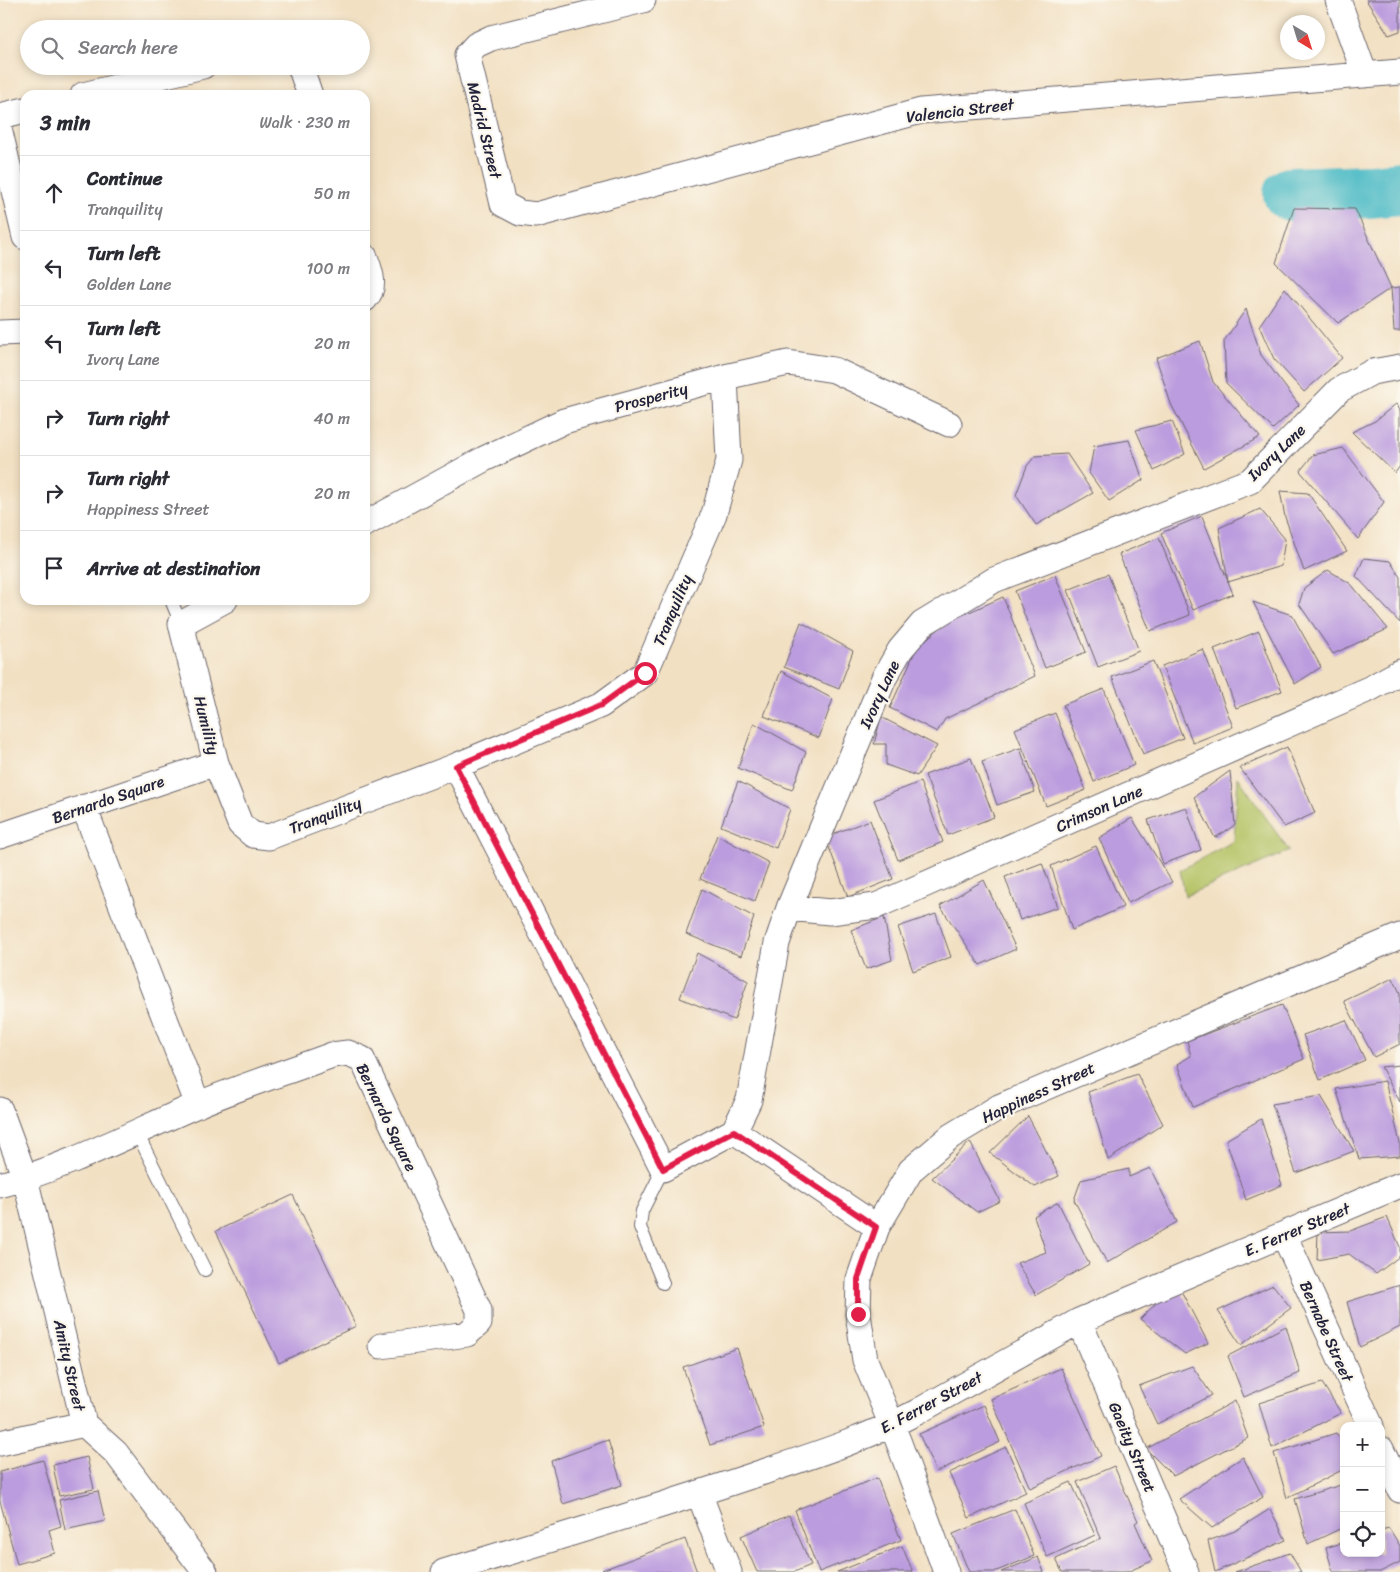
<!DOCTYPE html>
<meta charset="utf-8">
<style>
:root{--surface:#fff;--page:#f2f2f3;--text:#2b2b33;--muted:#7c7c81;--line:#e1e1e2}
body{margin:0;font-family:Sriracha,sans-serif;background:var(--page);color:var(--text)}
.controls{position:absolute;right:15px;bottom:15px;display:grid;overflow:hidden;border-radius:10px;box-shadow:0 2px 8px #0003}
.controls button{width:45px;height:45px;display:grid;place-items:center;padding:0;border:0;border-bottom:1px solid var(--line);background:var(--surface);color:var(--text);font:25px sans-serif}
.compass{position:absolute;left:1280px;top:15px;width:45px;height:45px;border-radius:50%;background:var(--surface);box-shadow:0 2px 8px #0003;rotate:142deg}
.stop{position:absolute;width:15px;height:15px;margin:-11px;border:4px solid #e11d48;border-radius:50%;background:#fff}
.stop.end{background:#e11d48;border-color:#fff;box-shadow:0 1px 5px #0008}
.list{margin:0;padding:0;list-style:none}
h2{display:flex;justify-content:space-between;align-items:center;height:65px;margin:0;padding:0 20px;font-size:21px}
h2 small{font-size:16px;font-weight:400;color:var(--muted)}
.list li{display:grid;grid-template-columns:32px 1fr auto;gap:15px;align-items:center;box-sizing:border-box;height:75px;padding:0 20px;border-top:1px solid var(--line)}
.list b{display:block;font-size:19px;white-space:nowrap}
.list p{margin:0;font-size:16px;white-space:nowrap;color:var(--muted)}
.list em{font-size:16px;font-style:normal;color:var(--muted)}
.icon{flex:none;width:28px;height:28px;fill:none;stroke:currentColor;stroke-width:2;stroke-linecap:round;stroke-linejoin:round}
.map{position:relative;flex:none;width:1400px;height:1572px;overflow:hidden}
.search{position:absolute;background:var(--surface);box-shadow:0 2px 8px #0003;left:20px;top:20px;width:350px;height:55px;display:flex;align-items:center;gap:12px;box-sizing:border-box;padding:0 18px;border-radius:28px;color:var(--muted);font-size:19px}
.panel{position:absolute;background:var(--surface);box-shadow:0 2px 8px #0003;left:20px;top:90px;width:350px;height:515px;border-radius:15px}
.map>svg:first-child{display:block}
.green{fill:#b4c264;stroke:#6b7250}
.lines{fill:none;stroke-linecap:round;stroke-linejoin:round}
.river{stroke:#4dbbc6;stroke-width:54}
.building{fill:#bb9cde}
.service-casing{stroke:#6b646a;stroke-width:14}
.minor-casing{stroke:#6b646a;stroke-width:27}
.service{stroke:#fff;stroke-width:12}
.minor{stroke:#fff;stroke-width:25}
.route{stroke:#e11d48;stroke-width:6}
.labels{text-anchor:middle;stroke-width:4.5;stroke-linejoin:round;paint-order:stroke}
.street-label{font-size:16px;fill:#22223b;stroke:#fbf7ec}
</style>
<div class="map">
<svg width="1400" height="1572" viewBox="0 0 1400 1572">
<rect width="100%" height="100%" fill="#fbf7ec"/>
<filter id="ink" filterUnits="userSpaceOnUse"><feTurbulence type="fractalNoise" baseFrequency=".02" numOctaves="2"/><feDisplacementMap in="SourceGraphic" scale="10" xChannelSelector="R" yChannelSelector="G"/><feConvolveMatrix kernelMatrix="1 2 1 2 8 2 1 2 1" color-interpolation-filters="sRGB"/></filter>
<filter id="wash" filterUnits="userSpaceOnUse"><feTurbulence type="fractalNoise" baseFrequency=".0096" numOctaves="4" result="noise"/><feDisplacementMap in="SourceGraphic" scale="20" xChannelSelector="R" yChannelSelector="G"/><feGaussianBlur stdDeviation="1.12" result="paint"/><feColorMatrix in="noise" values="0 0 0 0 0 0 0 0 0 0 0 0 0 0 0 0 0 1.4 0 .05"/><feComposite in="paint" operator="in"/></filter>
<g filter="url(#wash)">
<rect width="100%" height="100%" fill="#f2e0c2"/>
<path class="green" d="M1238,777L1289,851L1185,896L1180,870L1234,841Z"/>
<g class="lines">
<path class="river" d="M1290,194L1371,191L1400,188"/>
</g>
<g id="blocks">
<path class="building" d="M1366,0H1400V31L1389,35Z
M1294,208L1355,209L1391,288L1400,287V331H1394L1391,288L1338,323L1276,263Z
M1285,288L1342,358L1304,392L1274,359L1259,326Z
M1246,309L1261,355L1299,405L1273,429L1226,383L1224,341Z
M1200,341L1213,382L1260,437L1204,468L1171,404L1156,358Z
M1397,403L1400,410V466L1395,473L1352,432L1375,421Z
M1172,421L1185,454L1154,471L1136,430Z
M1129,440L1143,480L1109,501L1089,473L1094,446Z
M1343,448L1384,502L1358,539L1300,471L1313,455Z
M1067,454L1093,493L1036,525L1016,495L1027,466L1035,456Z
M1280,491L1308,493L1347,551L1304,571L1285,517Z
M1260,509L1285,539L1281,566L1228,582L1219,528Z
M1202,516L1233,594L1193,610L1161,533Z
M1159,538L1190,615L1150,631L1119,554Z
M1364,558L1390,561L1400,577V623L1356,576Z
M1328,570L1351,584L1388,629L1333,654L1299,604L1304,588Z
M1108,574L1139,651L1098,667L1068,590Z
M1055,575L1086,652L1045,668L1015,591Z
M1003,597L1035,676L945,719L937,732L890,708L917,647L947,622Z
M1253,602L1292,615L1321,667L1295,684Z
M801,622L853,651L839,689L784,667Z
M1259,631L1282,691L1236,708L1214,649Z
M1203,649L1233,727L1193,743L1162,666Z
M1153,661L1183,738L1143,754L1112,677Z
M781,671L833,699L819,738L764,716Z
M1104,689L1134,765L1094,782L1063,705Z
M1055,713L1086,790L1046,806L1015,729Z
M881,717L937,746L917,776L886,765V744H874Z
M754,723L806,752L792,790L738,768Z
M1287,747L1315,813L1284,827L1240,768Z
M1020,748L1035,792L997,805L982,762Z
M971,758L994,817L948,835L925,775Z
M1230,771L1235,825L1215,838L1194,797Z
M738,781L790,809L776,848L721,826Z
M920,782L943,842L898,860L874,800Z
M1186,807L1201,850L1163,864L1148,820Z
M1132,818L1172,882L1128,903L1099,838Z
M870,820L893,879L848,897L825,837Z
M717,835L769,863L755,901L700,879Z
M1096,846L1123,907L1072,930L1051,866Z
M1042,863L1058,907L1020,920L1005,877Z
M984,880L1016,949L980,965L940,906Z
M702,889L754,917L741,956L686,934Z
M936,914L951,957L913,971L898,927Z
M884,917L892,960L866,969L851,930Z
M697,953L748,981L734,1020L680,998Z
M1393,978L1400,993V1044L1374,1057L1344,1001Z
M1282,1005L1304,1059L1193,1107L1177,1064L1191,1056L1187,1041Z
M1346,1020L1365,1060L1320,1080L1303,1035Z
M1400,1065V1102L1381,1067Z
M1137,1074L1163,1124L1108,1160L1088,1092Z
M1385,1081L1400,1143V1156L1359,1159L1336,1089Z
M1321,1096L1354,1151L1296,1173L1272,1104Z
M1028,1116L1059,1176L1035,1187L990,1153Z
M1261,1119L1282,1185L1246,1200L1226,1140Z
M970,1142L1000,1201L977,1212L932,1178Z
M1150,1168L1177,1222L1107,1263L1074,1200L1081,1180L1129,1169V1177Z
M293,1195L356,1326L279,1363L216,1231Z
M1058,1202L1089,1264L1036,1295L1017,1263L1046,1252L1034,1216Z
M1387,1217L1400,1247V1256L1376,1274L1349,1254L1317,1260L1318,1232L1350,1231Z
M1177,1283L1208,1343L1185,1354L1140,1319Z
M1273,1285L1291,1308L1241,1345L1218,1311Z
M1400,1285V1327L1360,1347L1347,1302Z
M1286,1326L1300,1373L1244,1397L1228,1356Z
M737,1348L764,1427L710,1445L683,1367Z
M1192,1366L1212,1395L1157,1424L1139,1386Z
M1061,1368L1101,1456L1030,1488L991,1399Z
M1322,1383L1341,1413L1272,1448L1259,1403Z
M1235,1401L1248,1438L1173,1476L1146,1449Z
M984,1405L1000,1442L936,1472L919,1434Z
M1336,1433L1344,1444V1469L1287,1498L1274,1453Z
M608,1440L622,1485L563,1504L551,1461Z
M1006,1447L1026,1492L969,1518L949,1473Z
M87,1457L94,1489L59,1496L53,1465Z
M1243,1457L1263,1497L1212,1528L1179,1499Z
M43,1460L61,1526L49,1530L55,1553L17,1564L0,1501V1472Z
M1114,1466L1138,1521L1135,1523L1152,1561L1127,1572H1062L1056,1559L1101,1538L1077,1482Z
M877,1478L901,1540L819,1572L795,1510Z
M1071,1482L1095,1535L1047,1557L1024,1503Z
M1344,1484V1527L1308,1544L1295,1499Z
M98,1491L105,1521L65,1530L59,1500Z
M1015,1509L1034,1556L994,1572H969L953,1534Z
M1270,1509L1286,1540L1215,1572L1208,1541L1235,1531Z
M789,1515L811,1565L794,1572H757L741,1536Z
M1389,1528L1400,1546V1562L1380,1572H1333L1326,1548L1344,1542V1553H1381V1530Z
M685,1539L697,1572H603L602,1570Z
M902,1546L913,1572H837Z
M1290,1553L1301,1572H1235Z
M1038,1557L1044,1572H1001Z"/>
</g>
</g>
<g filter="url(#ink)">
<use href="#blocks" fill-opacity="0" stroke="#6b646a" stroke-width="1"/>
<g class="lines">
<g class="service-casing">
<path id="service" d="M171,600L181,624
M137,1133L205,1270
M663,1169L642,1211L640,1227L663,1283"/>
</g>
<g class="minor-casing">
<path id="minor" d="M643,0L491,38L476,45L467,55L503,204L520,213L536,215L921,111L1400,72
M1338,0L1365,75
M300,66L310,95
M83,95L203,66
M0,116L25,110
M0,132L25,237
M365,257C370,271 377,287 365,299
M0,333L25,332
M365,524L484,459L564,421L725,377L788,363L834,370L949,424
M225,600L181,624L216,763L240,824L253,835L269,837L456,766L601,705L645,673L714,514L729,460L725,377
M456,766L663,1169L734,1131L749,1100L777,943L789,908L884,678L900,650L922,624L994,580L1250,481L1339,390L1372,372L1400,367
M84,807L198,1105
M0,836L216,763
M789,908L830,912L876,906L1371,688L1400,672
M0,1110L25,1178L84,1424L116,1453L205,1572
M734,1131L877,1227
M0,1185C68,1167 132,1133 197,1105C241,1086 287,1072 332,1055L348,1053L362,1059L479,1310V1323L467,1334L381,1346
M1284,1235L1371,1426
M1079,1321L1186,1572
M0,1443L84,1424
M1381,1449L1400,1490
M699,1493L729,1572
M444,1572C545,1541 647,1511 748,1477C805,1458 864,1440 917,1412L1079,1321L1400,1185
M946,1572L899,1443L865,1360L858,1314L859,1279L877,1227L911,1170L951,1136L999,1107L1400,936"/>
</g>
<use href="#service" class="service"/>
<use href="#minor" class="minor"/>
</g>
</g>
<g class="lines" filter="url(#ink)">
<path class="route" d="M645,673L601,705L456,766L663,1169L734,1131L876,1227L858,1279V1314"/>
</g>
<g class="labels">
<g class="street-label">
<text transform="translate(960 110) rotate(-7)" y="6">Valencia Street</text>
<text transform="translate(485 130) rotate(76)" y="6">Madrid Street</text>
<text transform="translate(651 397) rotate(-15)" y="6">Prosperity</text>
<text transform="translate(1276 452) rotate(-44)" y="6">Ivory Lane</text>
<text transform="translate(672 610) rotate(-67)" y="6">Tranquility</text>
<text transform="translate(879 694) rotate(-65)" y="6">Ivory Lane</text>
<text transform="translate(207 725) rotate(76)" y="6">Humility</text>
<text transform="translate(108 799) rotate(-19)" y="6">Bernardo Square</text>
<text transform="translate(1099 808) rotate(-24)" y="6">Crimson Lane</text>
<text transform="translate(325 815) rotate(-21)" y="6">Tranquility</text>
<text transform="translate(1038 1092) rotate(-25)" y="6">Happiness Street</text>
<text transform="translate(387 1117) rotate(64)" y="6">Bernardo Square</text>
<text transform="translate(1297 1229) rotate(-23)" y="6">E. Ferrer Street</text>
<text transform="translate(1327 1331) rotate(66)" y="6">Bernabe Street</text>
<text transform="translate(70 1365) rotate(77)" y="6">Amity Street</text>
<text transform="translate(931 1402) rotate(-28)" y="6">E. Ferrer Street</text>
<text transform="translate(1133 1447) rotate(67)" y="6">Gaeity Street</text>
</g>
</g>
</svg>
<div class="controls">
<button>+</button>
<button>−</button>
<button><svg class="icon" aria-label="locate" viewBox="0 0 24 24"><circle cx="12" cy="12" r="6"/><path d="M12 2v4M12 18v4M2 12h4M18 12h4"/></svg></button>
</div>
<svg class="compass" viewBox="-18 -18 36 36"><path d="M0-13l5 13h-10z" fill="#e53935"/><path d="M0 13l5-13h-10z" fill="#7c7c81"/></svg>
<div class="stop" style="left:645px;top:673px"></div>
<div class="stop end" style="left:858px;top:1314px"></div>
<div class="search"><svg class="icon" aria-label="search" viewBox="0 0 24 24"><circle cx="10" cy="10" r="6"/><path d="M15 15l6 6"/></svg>Search here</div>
<section class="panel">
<h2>3 min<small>Walk · 230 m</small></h2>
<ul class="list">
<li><svg class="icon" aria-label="ahead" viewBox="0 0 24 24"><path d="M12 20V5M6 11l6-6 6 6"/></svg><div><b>Continue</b><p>Tranquility</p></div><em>50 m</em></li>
<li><svg class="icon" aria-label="left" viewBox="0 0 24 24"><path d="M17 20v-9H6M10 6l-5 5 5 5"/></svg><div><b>Turn left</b><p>Golden Lane</p></div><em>100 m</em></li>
<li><svg class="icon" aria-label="left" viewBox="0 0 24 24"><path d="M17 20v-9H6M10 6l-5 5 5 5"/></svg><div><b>Turn left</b><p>Ivory Lane</p></div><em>20 m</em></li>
<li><svg class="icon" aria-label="right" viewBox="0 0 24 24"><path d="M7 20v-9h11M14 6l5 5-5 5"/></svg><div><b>Turn right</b></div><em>40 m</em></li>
<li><svg class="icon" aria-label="right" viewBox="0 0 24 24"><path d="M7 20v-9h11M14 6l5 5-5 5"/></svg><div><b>Turn right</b><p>Happiness Street</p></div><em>20 m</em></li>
<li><svg class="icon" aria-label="arrive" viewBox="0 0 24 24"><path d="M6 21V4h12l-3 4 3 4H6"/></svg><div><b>Arrive at destination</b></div></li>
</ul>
</section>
</div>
